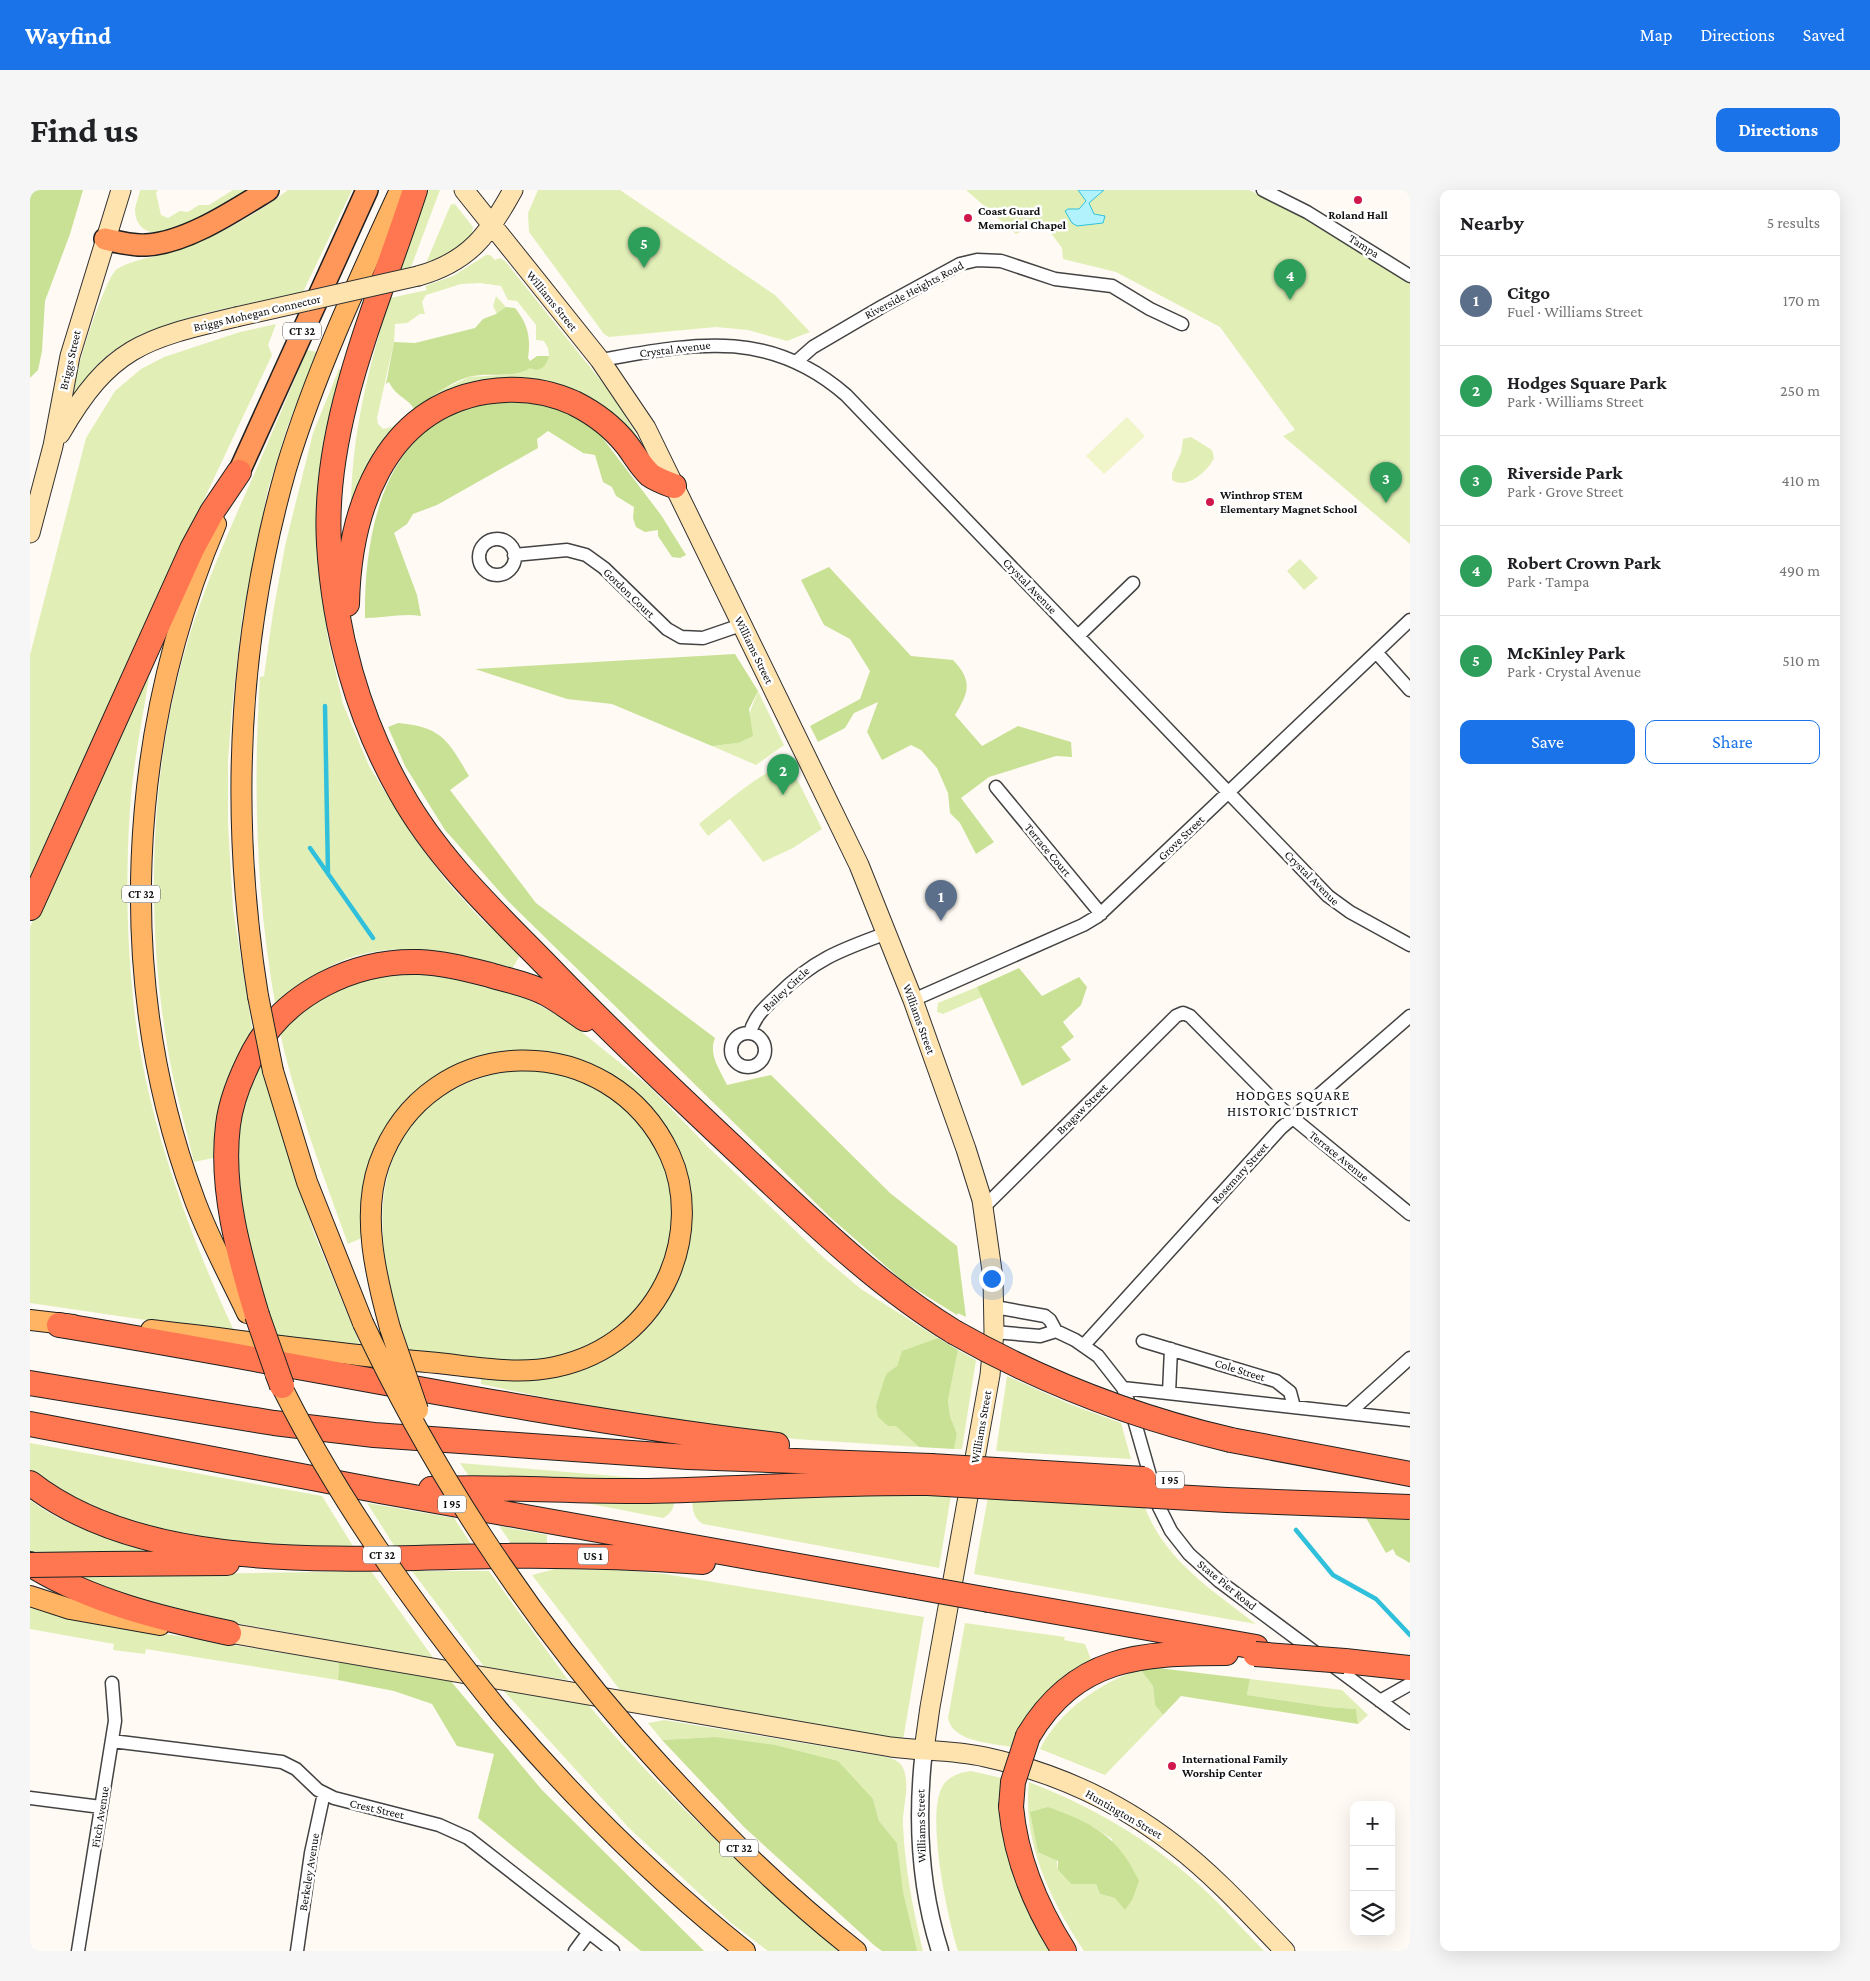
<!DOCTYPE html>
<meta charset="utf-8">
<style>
:root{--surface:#fff;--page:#f6f6f6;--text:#202124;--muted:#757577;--line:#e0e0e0;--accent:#1a73e8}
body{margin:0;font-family:"Crimson Pro",serif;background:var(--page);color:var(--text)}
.controls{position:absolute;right:15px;bottom:15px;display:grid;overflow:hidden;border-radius:10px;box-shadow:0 5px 20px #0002}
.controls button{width:45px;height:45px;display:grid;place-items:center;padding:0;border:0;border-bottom:1px solid var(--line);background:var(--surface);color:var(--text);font:25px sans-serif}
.you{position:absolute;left:961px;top:1088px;width:18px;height:18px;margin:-12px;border:4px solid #fff;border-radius:50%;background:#1a73e8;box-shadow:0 0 0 8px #1a73e833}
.badge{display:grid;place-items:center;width:32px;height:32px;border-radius:50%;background:var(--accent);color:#fff;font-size:16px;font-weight:700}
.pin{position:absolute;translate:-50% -41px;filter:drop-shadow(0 1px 2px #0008)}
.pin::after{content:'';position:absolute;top:26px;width:18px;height:15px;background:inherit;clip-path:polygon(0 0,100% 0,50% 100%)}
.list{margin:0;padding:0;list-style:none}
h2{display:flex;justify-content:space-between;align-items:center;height:65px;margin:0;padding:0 20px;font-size:21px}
h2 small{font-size:16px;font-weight:400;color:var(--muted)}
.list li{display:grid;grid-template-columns:32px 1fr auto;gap:15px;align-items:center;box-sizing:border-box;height:90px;padding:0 20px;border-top:1px solid var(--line)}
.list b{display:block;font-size:19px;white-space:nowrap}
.list p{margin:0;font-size:16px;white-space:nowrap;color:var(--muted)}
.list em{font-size:16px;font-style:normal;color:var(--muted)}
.actions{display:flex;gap:10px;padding:15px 20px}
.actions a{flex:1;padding:11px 0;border:1px solid var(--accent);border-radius:10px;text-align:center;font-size:18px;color:var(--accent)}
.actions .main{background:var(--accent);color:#fff}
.icon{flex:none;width:28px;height:28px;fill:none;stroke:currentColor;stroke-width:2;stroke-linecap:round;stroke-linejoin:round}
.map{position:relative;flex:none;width:1380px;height:1761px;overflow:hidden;border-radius:10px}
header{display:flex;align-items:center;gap:30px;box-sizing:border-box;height:70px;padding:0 25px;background:var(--accent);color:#fff}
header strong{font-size:24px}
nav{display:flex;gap:28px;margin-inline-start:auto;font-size:18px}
.intro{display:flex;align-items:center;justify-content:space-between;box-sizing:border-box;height:120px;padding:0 30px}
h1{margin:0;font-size:35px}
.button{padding:12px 22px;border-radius:10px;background:var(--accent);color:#fff;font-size:18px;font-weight:700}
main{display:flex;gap:30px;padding:0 30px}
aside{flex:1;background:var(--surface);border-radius:10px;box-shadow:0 5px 20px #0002}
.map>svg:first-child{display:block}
.green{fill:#e1efb7;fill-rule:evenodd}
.forest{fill:#c9e195}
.pitch{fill:#f0f5ca}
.water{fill:#b2f2fc;stroke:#31c0db}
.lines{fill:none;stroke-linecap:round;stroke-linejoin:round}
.stream{stroke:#31c0db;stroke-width:4.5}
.minor-casing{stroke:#434343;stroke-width:15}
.tertiary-casing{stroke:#434343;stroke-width:19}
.secondary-casing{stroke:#323232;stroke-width:21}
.primary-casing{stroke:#212121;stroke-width:22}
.trunk-casing{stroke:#212121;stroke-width:24}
.motorway-casing{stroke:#212121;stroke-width:26}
.minor{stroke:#fff;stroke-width:12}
.tertiary{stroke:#fff;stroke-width:16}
.secondary{stroke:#ffe3ae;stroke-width:19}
.primary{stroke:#ffb463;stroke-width:20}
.trunk{stroke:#ff965a;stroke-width:21}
.motorway{stroke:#ff7751;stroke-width:24}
.secondary-bridge-casing{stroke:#323232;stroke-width:21;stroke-linecap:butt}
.primary-bridge-casing{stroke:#212121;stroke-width:22;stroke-linecap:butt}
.motorway-bridge-casing{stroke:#212121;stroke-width:26;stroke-linecap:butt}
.secondary-bridge{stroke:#ffe3ae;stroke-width:19}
.primary-bridge{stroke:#ffb463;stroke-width:20}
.motorway-bridge{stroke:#ff7751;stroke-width:24}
.poi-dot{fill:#d0184d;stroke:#fff;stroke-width:2}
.labels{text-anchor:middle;stroke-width:5;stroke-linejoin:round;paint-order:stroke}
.shield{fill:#fff;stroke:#585858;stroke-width:1}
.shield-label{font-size:11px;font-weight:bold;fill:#101010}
.poi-label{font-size:12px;font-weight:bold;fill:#101010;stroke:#fff;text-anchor:start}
.street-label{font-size:12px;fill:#101010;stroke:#fff}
.neighbourhood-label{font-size:14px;letter-spacing:1px;fill:#101010;stroke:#fff}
</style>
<header>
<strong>Wayfind</strong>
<nav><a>Map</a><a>Directions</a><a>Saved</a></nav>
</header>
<div class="intro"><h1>Find us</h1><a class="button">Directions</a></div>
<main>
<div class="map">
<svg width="1380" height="1761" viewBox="0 0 1380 1761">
<rect width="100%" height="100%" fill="#fffaf3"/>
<path class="green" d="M110,0H128L126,3L131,25L138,28L150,21L158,22L169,15H179L203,0H221C200,12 127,62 109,34C106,30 105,24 105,19C106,13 109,6 110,0Z
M258,0H322L273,102C210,117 112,127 66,176C58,185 52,195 45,204H43C43,187 75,87 87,79C103,69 127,67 145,61C186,47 224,26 258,0Z
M398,0H410L381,77L368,80Z
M508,0H590L745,105L780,142L757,151L718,140L686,137L579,147L574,144L499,42L498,23Z
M936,0H1219L1274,27L1380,92V354L1253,246L1265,240L1190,137L1086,82L1033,69L1032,58L1012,31L986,44Z
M424,13L443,37L442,43L444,45L418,63L396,73L421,14L423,15Z
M456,65H460L465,70L470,68L475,71L584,207L613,256L608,259L574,225L425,202L321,321C321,247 338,178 360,108L397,100L395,96L423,86ZM450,93L471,96L478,110L487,111L506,135V150L514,151L518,158L519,166L487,184L439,187L412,200L362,237L353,239L348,234L347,228L364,152L365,134L377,133L390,124H395L392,112L396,105L431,94Z
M466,106L476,117L467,124L463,116Z
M246,134L238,155L242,165L98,471L31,632L0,696V465L56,248L85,201L111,179L134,167L210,142Z
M277,160L287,162L258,235L238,299L212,428L202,518L198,571V634L203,718L223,844L188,967L164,972C157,942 148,912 142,882C115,746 117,587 157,454C174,397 198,343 222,289C241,246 259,203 277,160Z
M309,179L320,181L292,374L297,444L313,514L339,576L382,645L417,692L451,729L491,763L480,783C463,777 446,769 429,765C391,757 346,756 309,772C285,783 265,799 245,813C226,704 223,597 230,487L234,486L243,423L255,356L283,243Z
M1161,247L1182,260L1184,268C1178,281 1157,300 1142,290V283L1151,263L1153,249Z
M1270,369L1288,388L1274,400L1257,381Z
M120,481C113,527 103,573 100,619C95,693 97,768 107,841C122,944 163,1053 205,1143L0,1113V737L114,489Z
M728,501L754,555L726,575L682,556L708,553Z
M760,575L792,639L763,658L733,672L700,629L678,646L669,634C683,623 728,585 742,581C750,579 752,580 760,575Z
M402,780L486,803L537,830L620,897L679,958L794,1068L831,1099L908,1148L872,1162L867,1176L857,1183L847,1216L889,1257L765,1249L569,1219L451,1194V1184L528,1186L561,1176L603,1151L620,1135L636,1112L647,1091L660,1013L658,986L645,952L626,924L609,904L579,882L550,869L509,861L474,862L450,868L364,931L334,1047L318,1054C292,982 264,909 248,834L325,788Z
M947,797L952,807L913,824L907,822L908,813Z
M229,869L284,1043L332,1159L247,1151L216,1047L206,977L207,927Z
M488,879L526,881L584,904L625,949L645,998L639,1070L607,1126L569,1154L503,1174L378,1163C336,1041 330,904 488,879Z
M928,1160L946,1170L932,1259H924L927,1244L920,1226L918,1209Z
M977,1186L1042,1215L1091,1233L1101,1269L966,1261Z
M0,1253L292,1306L323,1356L265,1357L191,1352L81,1328L0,1286Z
M430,1273L632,1290L645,1304C645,1315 643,1323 633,1328L442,1291Z
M666,1298L921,1305L909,1378L673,1334C660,1326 661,1311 666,1298Z
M958,1307L1114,1315C1134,1370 1182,1400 1226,1434L944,1384Z
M0,1310C43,1342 93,1353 145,1364L0,1368Z
M337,1313L424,1328L441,1354L365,1357Z
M469,1336L517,1345V1355L483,1356Z
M525,1379L593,1380L635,1384L894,1427L873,1550L593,1504L502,1385Z
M341,1381L404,1469L184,1429L98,1410L35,1386Z
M382,1381H459L538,1490L455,1478Z
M0,1416L117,1441L309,1472L308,1490L116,1459L115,1464L83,1460L84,1454L0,1439Z
M935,1433L1035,1447L1034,1450L1055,1454L1062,1472L988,1544L981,1557C962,1553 922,1552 918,1528Z
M1110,1479L1123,1496L1125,1515L1133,1525L1075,1585L1010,1559C1030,1520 1069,1494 1110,1479Z
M1220,1489L1312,1500L1338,1525L1328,1534L1326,1519L1298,1517L1217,1505Z
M472,1499L556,1512C631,1604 721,1684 811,1761H738L701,1733L599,1638Z
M634,1530L851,1566C859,1567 870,1570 873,1578C881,1595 872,1618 873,1636C875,1678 883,1720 893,1761H886L871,1695L867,1653L849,1631L843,1609L685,1547L632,1550L618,1533Z
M941,1581L972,1588L970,1614L1022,1761H928C918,1730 894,1620 914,1594C920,1586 931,1582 941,1581Z
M999,1592C1051,1612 1103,1640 1147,1676C1179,1701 1206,1732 1234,1761H1054C1021,1711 992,1653 999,1592ZM1018,1617L1062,1636L1082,1649L1085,1708L1070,1704L1066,1694H1041L1028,1680Z"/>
<path class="forest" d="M0,0H53L40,44L15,111L12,161L8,180L0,188Z
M476,117L485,118C498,134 501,148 498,168L500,171L507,166H519C516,176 511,183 500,178C481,190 459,181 438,187C418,193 401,208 385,220C377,207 366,207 359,192L356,194L364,152L385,153L445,138L453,129L466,124Z
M505,210L538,219L562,234L631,325L656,365L650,368L642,367L628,346V340L615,342L606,337L603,328L604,317L586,306L582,297L573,292L565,265L553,263L518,241L507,249L508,258L407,315L383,324L377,334L364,343L387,405L391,426C372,423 355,428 335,428C334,353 349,256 427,221C450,210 480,212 505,210Z
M799,377L881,466L923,470C943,491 939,502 925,525L952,556L988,536L1041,552L1042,567L1026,566L959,587L931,608L964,652L946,664L930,633L920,623L918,603L907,578L891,560L881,555L852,570L837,542L848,512L824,523L815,538L788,552L780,536L830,509L840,481L820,449L794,435L771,390Z
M705,464L728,501L719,519L723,546L708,553L682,556L582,514L537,509L445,479Z
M368,533C413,537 418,551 439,586L420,600L506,713L685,848C678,865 690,880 697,895L741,885L860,1003L927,1056L936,1127L928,1123L927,1125L874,1092L800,1027L477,710L415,640L375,576L358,537Z
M989,778L1012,806L1049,787L1057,797L1051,815L1033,832L1044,847L1031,857L1041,870L992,896L947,797Z
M908,1148L928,1160L918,1210L920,1226L927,1244L924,1259L889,1257L866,1236H858L848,1227L846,1216L854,1190L857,1183L867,1176L872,1161Z
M1335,1326L1380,1327V1373L1366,1365L1363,1359L1356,1363Z
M309,1472L419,1489L512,1600L674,1761H611L448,1628L464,1564L427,1556L402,1514L364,1501L308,1490Z
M1128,1478L1220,1489L1217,1505L1298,1517L1326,1519L1328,1534L1151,1506L1133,1525L1125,1515L1123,1496L1110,1479Z
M685,1547L745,1555L808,1571L843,1609L849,1631L867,1653L873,1702L887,1761H852L845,1756L715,1638L632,1550Z
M1018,1617C1063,1633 1088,1646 1109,1691L1102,1710L1095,1720L1085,1708L1070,1704L1066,1694H1041L1028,1680V1671L1008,1662L1000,1622Z"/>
<path class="pitch" d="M1097,227L1115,246L1074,284L1056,266Z"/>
<path class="water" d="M1048,0H1074L1059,13L1064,24L1075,26L1073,33L1047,36L1042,33L1035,21L1038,19H1049L1056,11Z"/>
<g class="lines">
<path class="stream" d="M295,516L298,684
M280,658L343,748
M1266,1340L1303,1385L1346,1409L1380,1445"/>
<g class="minor-casing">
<path id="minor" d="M1233,0L1277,22L1380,86
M570,170C663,154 738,137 816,205L1298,706L1320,722L1380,755
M766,172L783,157L853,116L930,74L947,70L971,71L1025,89L1082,96L1120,119L1152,134
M449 367a18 18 0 1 1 36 0a18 18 0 1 1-36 0Z
M484,365L537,360L556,365L574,378L637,439L651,447L673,448L711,435
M1048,446L1103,393
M1346,462L1380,500
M966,597L1071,724
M883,810L1053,735L1068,726L1380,430
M720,843C724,827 735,817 747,806C783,770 810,760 857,743
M701 860a17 17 0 1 1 34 0a17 17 0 1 1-34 0Z
M953,1018L1146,826L1153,823L1160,826L1252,919L1380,1024
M965,1117L1015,1126L1020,1130L1026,1141L1045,1150L1068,1166L1093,1198L1101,1219L1129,1317L1141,1341L1159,1364L1189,1391L1380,1533
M964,1142L1010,1146L1026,1141
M1113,1151L1246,1191L1260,1202L1264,1217
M1054,1155L1251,938L1380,826
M1093,1198L1380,1230
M1139,1203L1141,1159
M1319,1223L1380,1168
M1350,1511L1380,1494
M82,1551L252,1572L266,1579L288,1600L304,1608L409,1635L438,1648L583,1761
M0,1608L71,1617
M48,1761L85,1531L82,1493
M267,1761L281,1663L294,1603
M545,1761L559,1742"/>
</g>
<g class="tertiary-casing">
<path id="tertiary" d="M894,1560C886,1629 889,1695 910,1761"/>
</g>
<g class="secondary-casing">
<path id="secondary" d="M434,0L570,170L616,238L829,675L883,810L936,959L952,1010L963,1088L964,1142L960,1185L900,1517L894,1560
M388,86C439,72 459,44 483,0
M30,244C80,157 113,149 206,127
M0,343L23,256L40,166L91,0
M199,1443L861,1557C892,1561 924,1560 955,1567C1024,1582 1090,1612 1146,1656C1186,1687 1220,1725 1255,1761"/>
</g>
<g class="primary-casing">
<path id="primary" d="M186,334C97,545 84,792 164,1008C178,1047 199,1085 217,1123
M228,806C200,630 207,451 256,279C285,183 328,91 370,0
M243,881L277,992L333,1133
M0,1130L43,1135
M121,1140C217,1151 312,1165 408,1173C446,1177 487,1185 525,1177C577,1166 618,1133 639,1085C655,1048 657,1002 640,965C581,837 398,838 349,974C331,1025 346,1087 360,1138
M0,1406L40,1419L130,1435
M470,1522C544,1609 626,1690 715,1761
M603,1545C671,1622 744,1697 826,1761"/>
</g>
<g class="trunk-casing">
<path id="trunk" d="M75,49C88,52 103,56 116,55C156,53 204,21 238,0
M209,282L337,0"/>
</g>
<g class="motorway-casing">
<path id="motorway" d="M385,0C349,112 292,233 299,354C304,440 328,528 371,603C410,673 471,728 526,785C590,851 656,913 723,976C787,1036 849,1096 924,1142
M317,414C319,323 352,220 455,202C485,197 516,200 544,213C564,223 583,237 597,255C604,264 611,277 620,285C627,290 636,293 644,296
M0,718L162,359L182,322L209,282
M227,1125C209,1065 190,999 198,935C201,909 212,884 224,861C256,803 324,770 389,772C413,773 436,779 460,785C479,791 499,794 517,804C530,811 543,821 555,829
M29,1135C269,1174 506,1226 747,1255
M0,1193L244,1233L344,1245L658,1267L901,1276
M0,1234L350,1301L881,1396
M1201,1250L1380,1284
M0,1293C119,1386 323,1368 466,1366C535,1365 604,1367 673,1372
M401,1299C473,1296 545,1302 618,1301C711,1299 805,1292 898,1293
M0,1374C59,1411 132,1429 199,1443
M72,1374L197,1373
M959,1410L1226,1457
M1315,1471L1380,1478
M998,1546C1046,1466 1110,1463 1196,1463
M981,1617C986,1670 1006,1717 1034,1761"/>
</g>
<use href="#minor" class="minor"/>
<use href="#tertiary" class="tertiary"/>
<use href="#secondary" class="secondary"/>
<use href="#primary" class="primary"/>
<use href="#trunk" class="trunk"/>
<use href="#motorway" class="motorway"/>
<g class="secondary-bridge-casing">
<path id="secondary-bridge" d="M206,127L388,86"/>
</g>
<g class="primary-bridge-casing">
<path id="primary-bridge" d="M228,806L243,881
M333,1133C402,1280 495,1422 603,1545
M360,1138L388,1220
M245,1183C304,1305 385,1417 470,1522"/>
</g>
<g class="motorway-bridge-casing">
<path id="motorway-bridge" d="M227,1125L252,1196
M924,1142C1012,1192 1103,1227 1201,1250
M901,1276L1114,1289
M898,1293L1197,1310L1380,1317
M0,1375L72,1374
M881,1396L959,1410
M1225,1464L1315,1471
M981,1617L983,1592L998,1546"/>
</g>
<use href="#secondary-bridge" class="secondary-bridge"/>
<use href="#primary-bridge" class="primary-bridge"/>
<use href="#motorway-bridge" class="motorway-bridge"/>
</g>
<g class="poi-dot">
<circle cx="1328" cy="10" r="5"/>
<circle cx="938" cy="28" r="5"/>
<circle cx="1180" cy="312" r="5"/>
<circle cx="1142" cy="1576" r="5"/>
</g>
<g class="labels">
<g class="shield">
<rect x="253" y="132.5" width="38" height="17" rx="4"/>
<rect x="92" y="695.5" width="38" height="17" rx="4"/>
<rect x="1126" y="1281.5" width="28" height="17" rx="4"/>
<rect x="408" y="1305.5" width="28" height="17" rx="4"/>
<rect x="333" y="1356.5" width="38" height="17" rx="4"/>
<rect x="548" y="1357.5" width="30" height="17" rx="4"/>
<rect x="690" y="1649.5" width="38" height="17" rx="4"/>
</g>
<g class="shield-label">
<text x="272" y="145">CT 32</text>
<text x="111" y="708">CT 32</text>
<text x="1140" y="1294">I 95</text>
<text x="422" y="1318">I 95</text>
<text x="352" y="1369">CT 32</text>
<text x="563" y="1370">US 1</text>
<text x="709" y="1662">CT 32</text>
</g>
<g class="poi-label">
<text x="948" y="25">Coast Guard<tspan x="948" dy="14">Memorial Chapel</tspan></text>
<text x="1328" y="29" text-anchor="middle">Roland Hall</text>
<text x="1190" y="309">Winthrop STEM<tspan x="1190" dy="14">Elementary Magnet School</tspan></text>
<text x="1152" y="1573">International Family<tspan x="1152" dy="14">Worship Center</tspan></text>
</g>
<g class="street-label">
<text transform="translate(1334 56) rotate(32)" y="4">Tampa</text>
<text transform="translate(884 100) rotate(-28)" y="4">Riverside Heights Road</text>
<text transform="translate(522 111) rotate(51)" y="4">Williams Street</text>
<text transform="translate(227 123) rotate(-13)" y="4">Briggs Mohegan Connector</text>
<text transform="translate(645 159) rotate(-7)" y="4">Crystal Avenue</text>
<text transform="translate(40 170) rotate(-77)" y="4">Briggs Street</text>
<text transform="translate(1000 396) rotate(46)" y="4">Crystal Avenue</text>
<text transform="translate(599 403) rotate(44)" y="4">Gordon Court</text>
<text transform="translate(724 460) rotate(64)" y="4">Williams Street</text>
<text transform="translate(1151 648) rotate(-44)" y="4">Grove Street</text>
<text transform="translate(1018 660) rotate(50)" y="4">Terrace Court</text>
<text transform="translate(1282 688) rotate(45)" y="4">Crystal Avenue</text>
<text transform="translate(756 799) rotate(-43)" y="4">Bailey Circle</text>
<text transform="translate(889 829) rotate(70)" y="4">Williams Street</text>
<text transform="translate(1052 919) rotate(-45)" y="4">Bragaw Street</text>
<text transform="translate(1309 966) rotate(39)" y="4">Terrace Avenue</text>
<text transform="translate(1210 983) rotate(-48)" y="4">Rosemary Street</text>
<text transform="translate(1210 1180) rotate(17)" y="4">Cole Street</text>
<text transform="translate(951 1237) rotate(-80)" y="4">Williams Street</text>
<text transform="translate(1197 1395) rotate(39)" y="4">State Pier Road</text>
<text transform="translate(347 1619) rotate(13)" y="4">Crest Street</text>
<text transform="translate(1094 1624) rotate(30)" y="4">Huntington Street</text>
<text transform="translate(70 1627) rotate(-81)" y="4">Fitch Avenue</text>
<text transform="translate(891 1636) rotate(-91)" y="4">Williams Street</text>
<text transform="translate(279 1682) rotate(-81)" y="4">Berkeley Avenue</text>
</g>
<g class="neighbourhood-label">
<text x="1263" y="910">HODGES SQUARE<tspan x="1263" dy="16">HISTORIC DISTRICT</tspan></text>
</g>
</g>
</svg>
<div class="controls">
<button>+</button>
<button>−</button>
<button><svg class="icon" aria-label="layers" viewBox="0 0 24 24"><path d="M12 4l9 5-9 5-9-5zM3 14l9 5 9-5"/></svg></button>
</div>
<div class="you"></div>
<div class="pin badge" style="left:911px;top:731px;background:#5c6f8a">1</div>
<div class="pin badge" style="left:753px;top:605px;background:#2e9e5b">2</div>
<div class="pin badge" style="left:1356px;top:313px;background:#2e9e5b">3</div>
<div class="pin badge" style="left:1260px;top:110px;background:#2e9e5b">4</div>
<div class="pin badge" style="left:614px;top:78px;background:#2e9e5b">5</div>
</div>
<aside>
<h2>Nearby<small>5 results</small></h2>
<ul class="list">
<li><span class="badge" style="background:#5c6f8a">1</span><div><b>Citgo</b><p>Fuel · Williams Street</p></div><em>170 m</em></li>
<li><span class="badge" style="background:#2e9e5b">2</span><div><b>Hodges Square Park</b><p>Park · Williams Street</p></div><em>250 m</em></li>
<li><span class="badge" style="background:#2e9e5b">3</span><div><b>Riverside Park</b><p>Park · Grove Street</p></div><em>410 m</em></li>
<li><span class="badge" style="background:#2e9e5b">4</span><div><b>Robert Crown Park</b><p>Park · Tampa</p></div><em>490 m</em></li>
<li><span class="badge" style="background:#2e9e5b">5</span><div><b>McKinley Park</b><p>Park · Crystal Avenue</p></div><em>510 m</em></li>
</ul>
<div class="actions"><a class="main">Save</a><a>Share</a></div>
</aside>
</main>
